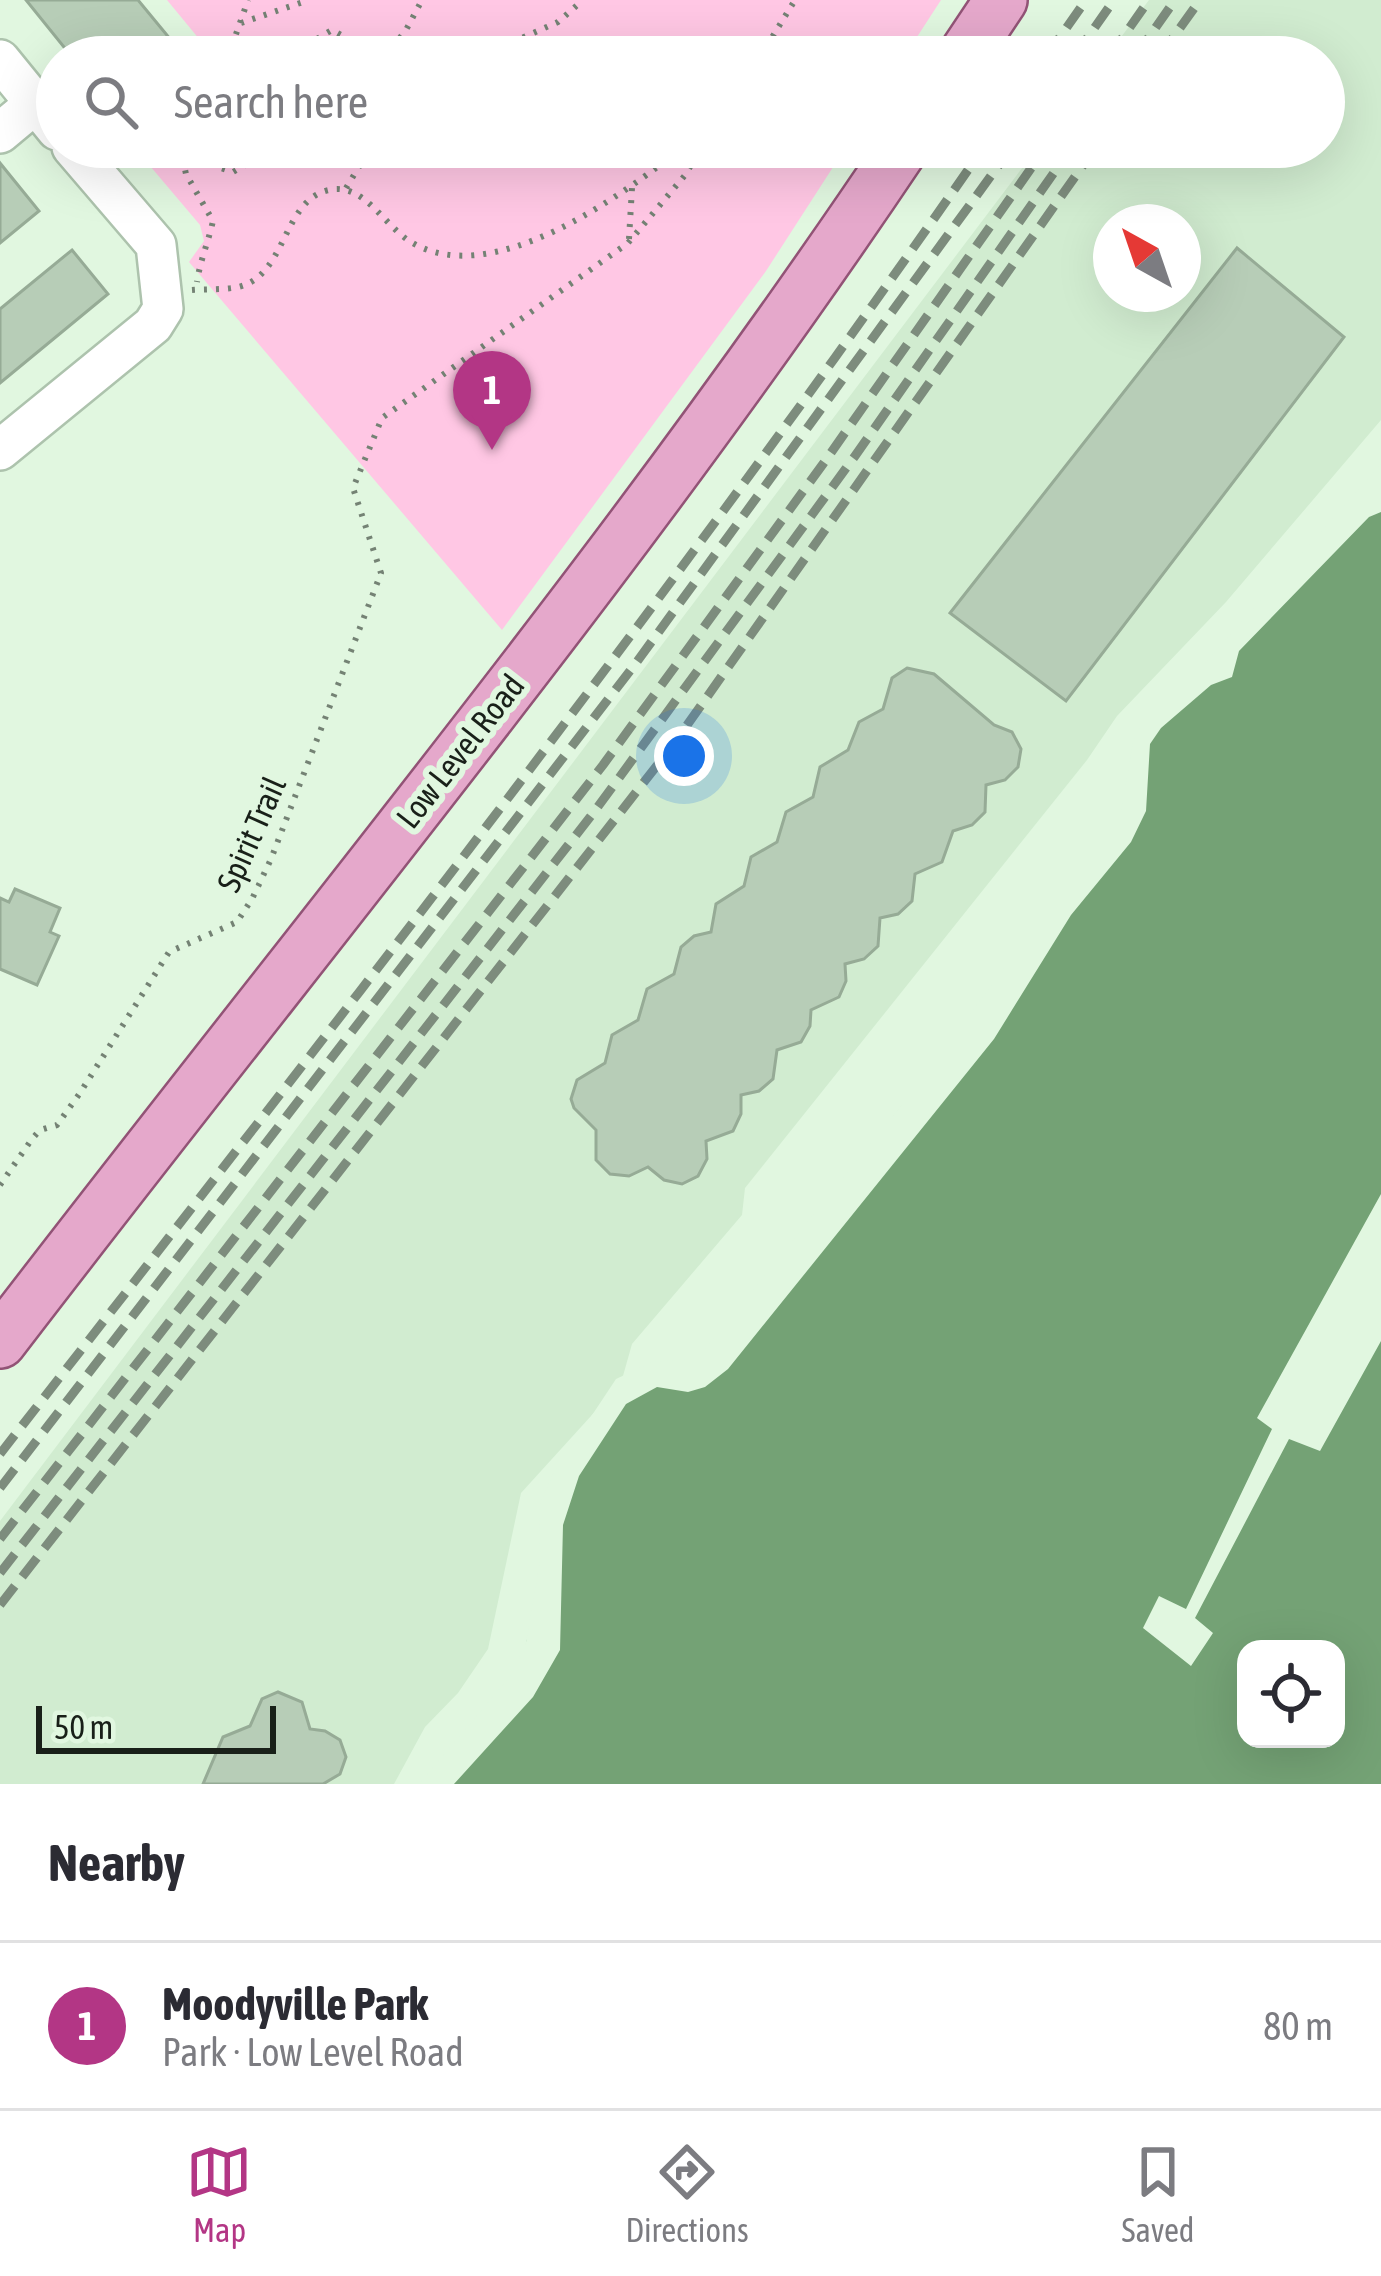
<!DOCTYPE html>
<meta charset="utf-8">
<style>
:root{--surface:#fff;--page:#f7f7f7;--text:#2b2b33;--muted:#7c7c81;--line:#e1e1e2;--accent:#b33685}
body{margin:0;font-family:"Asap Condensed",sans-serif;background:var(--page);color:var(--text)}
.controls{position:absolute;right:36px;bottom:36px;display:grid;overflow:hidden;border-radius:24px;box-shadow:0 12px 48px #0002}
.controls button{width:108px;height:108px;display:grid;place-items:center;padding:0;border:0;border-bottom:3px solid var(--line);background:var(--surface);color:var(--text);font:60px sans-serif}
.compass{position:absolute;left:1093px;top:204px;width:108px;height:108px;border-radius:50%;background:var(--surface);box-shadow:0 12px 48px #0002;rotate:320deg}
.scale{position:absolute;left:36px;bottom:30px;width:240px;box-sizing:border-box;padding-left:12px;border:6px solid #192019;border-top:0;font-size:33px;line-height:42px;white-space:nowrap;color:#192019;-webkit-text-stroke:9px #e1f7e0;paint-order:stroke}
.you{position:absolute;left:684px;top:756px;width:42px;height:42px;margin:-30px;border:9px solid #fff;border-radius:50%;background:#1a73e8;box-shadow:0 0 0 18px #1a73e833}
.badge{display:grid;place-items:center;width:78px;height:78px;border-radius:50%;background:var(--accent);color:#fff;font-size:39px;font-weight:700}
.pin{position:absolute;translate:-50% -99px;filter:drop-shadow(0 3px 6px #0008)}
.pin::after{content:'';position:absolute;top:63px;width:42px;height:36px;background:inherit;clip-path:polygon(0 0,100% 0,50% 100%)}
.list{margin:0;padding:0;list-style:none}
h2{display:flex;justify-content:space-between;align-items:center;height:156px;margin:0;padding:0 48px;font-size:51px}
h2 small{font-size:39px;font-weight:400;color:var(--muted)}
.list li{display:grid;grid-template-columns:78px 1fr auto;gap:36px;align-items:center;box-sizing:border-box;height:168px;padding:0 48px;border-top:3px solid var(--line)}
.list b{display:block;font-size:45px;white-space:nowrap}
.list p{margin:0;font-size:39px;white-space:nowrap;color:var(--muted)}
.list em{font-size:39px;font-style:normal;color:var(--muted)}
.icon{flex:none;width:66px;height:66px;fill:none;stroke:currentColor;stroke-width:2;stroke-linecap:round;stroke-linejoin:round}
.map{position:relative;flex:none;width:1381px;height:1784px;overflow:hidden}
.search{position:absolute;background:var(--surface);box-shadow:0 12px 48px #0002;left:36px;right:36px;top:36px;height:132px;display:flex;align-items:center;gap:30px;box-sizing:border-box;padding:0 42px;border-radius:66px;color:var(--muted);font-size:45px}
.sheet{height:324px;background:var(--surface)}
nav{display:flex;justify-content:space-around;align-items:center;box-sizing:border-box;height:168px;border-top:3px solid var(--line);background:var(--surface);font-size:33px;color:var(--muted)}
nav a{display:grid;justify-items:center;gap:6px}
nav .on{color:var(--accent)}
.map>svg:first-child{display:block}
.built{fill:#d1ecd0;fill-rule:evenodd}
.green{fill:#ffc7e4}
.water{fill:#74a275;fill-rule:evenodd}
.pier{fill:#e1f7e0}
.building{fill:#b7cdb7;stroke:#96ab96;stroke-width:3}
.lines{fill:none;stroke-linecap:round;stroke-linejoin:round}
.minor-casing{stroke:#adc3ad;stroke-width:44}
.major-casing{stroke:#925376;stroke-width:56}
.path{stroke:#748274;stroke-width:6;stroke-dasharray:3 9;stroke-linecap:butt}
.minor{stroke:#fff;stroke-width:39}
.major{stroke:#e5a8cb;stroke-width:51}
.rail{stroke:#7d8c7d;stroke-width:9;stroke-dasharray:24 12;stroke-linecap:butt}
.labels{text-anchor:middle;stroke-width:12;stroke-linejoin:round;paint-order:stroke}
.street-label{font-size:33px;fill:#192019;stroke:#e1f7e0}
</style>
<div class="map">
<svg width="1381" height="1784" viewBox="0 0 1381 1784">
<rect width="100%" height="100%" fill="#e1f7e0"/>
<path class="built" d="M1149,0H1381V420L1226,602L1117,716L1087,760L745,1188L742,1215L632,1344L621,1383L521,1493L488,1649L458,1693L425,1727L394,1784H0V1521L1038,147H1324V57H1106ZM1111,222H1183V294H1111Z"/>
<path class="green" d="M167,0H941L904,57H180L200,40Z
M134,147H846L766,271L502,630L189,262L204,241L200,225Z"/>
<path class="water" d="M1381,470V1784H425L518,1676L546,1562L545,1508L621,1383L707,1357L1127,815L1138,743ZM1246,1649H1336V1739H1246Z"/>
<path class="pier" d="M1381,464V512L1369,517L1239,651L1232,677L1211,685L1161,728L1150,744L1146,811L1131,842L1071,915L994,1039L728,1369L705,1387L688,1392L657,1387L626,1404L579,1476L563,1525L560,1650L533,1697L454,1784H419L513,1673L526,1642L540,1561L539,1506L553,1474L616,1379L652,1362L688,1359L703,1352L899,1108L1121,812L1133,742L1141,725L1205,663Z
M1381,1194V1341L1320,1451L1289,1439L1195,1618L1213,1633L1191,1666L1143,1628L1159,1596L1186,1609L1272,1429L1257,1418Z"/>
<path class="building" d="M26,0H138L185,57H72Z
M0,163L39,211L0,243Z
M1237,248L1344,337L1066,701L950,613Z
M72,250L108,294L0,383V309Z
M907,668L934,674L994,725L1012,732L1021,749L1018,767L1005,780L986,785L985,812L972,825L953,831L942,862L915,874L912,901L898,914L880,918L878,946L864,959L845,964L846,981L839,997L811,1010L810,1026L801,1042L777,1050L773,1079L759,1091L741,1095V1114L733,1131L706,1141L707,1159L698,1176L682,1184L664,1180L648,1167L629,1176L610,1174L596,1160V1130L574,1108L571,1099L577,1080L605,1063L612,1035L638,1020L647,989L674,974L681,947L694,936L711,932L716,904L744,886L751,857L777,842L786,812L813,797L820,767L848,750L859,722L883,709L892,678Z
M15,889L60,908L50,932L59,936L37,985L0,969V898L9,902Z
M278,1692L302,1702L310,1729L325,1731L340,1740L346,1757L340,1774L323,1784H203L223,1737L250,1726L262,1699Z"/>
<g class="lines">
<g class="minor-casing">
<path id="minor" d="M0,60L57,130
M0,133L36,103
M0,450L153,325L163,309L156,245L72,147"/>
</g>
<g class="major-casing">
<path id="major" d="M963,57L1001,0
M0,1342C303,946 625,562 903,147"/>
</g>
<path class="path" d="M241,23L309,0
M235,40L252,47L259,57
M228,57L248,0
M286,57L332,30L341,35L338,57
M308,57L317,39
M385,57L406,30L422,0
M479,57L558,22L583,0
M760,57L795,0
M180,147L186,174L213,221C208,243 200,261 197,282
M224,147L218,160L221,168L233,172L276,147
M245,167L248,147
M346,188L371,147
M629,239L632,188
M192,290C206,289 223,290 238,287C287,276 282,200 329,190C364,182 384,226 411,242C491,291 622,196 683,147
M0,1185L32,1139L40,1130L57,1125L80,1093L169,952L237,922L252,899L271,859L381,573L353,488L382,418L628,243L686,174L701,147"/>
<use href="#minor" class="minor"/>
<use href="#major" class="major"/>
<path class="rail" d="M1046,57L1086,0
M1074,57L1114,0
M1109,57L1149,0
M1135,57L1175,0
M1159,57L1200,0
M0,1454C335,1024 673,595 984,147
M0,1488L636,663L1012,147
M0,1539L603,765L823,464L1046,147
M0,1573L594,812L855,456L1072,147
M0,1605L673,745L1096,147"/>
</g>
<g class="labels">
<g class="street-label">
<text transform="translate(460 751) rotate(-52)" y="12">Low Level Road</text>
<text transform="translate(251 834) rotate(-66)" y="12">Spirit Trail</text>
</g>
</g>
</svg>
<div class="controls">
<button><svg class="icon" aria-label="locate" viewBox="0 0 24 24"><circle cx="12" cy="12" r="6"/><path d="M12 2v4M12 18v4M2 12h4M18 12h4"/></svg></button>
</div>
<svg class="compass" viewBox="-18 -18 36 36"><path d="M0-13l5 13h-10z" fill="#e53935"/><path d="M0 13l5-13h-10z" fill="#7c7c81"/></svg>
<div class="scale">50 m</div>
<div class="you"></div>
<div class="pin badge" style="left:492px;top:450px">1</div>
<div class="search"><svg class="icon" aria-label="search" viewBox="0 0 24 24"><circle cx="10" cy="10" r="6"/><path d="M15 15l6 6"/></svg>Search here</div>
</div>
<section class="sheet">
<h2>Nearby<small></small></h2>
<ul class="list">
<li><span class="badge">1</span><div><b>Moodyville Park</b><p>Park · Low Level Road</p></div><em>80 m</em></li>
</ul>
</section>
<nav>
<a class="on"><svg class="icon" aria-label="map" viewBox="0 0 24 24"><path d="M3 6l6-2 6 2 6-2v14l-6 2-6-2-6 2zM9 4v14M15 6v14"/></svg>Map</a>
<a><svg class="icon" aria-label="directions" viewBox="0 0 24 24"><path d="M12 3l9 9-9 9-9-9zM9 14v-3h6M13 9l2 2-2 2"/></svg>Directions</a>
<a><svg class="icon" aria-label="saved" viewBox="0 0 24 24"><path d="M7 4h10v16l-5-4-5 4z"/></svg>Saved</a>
</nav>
